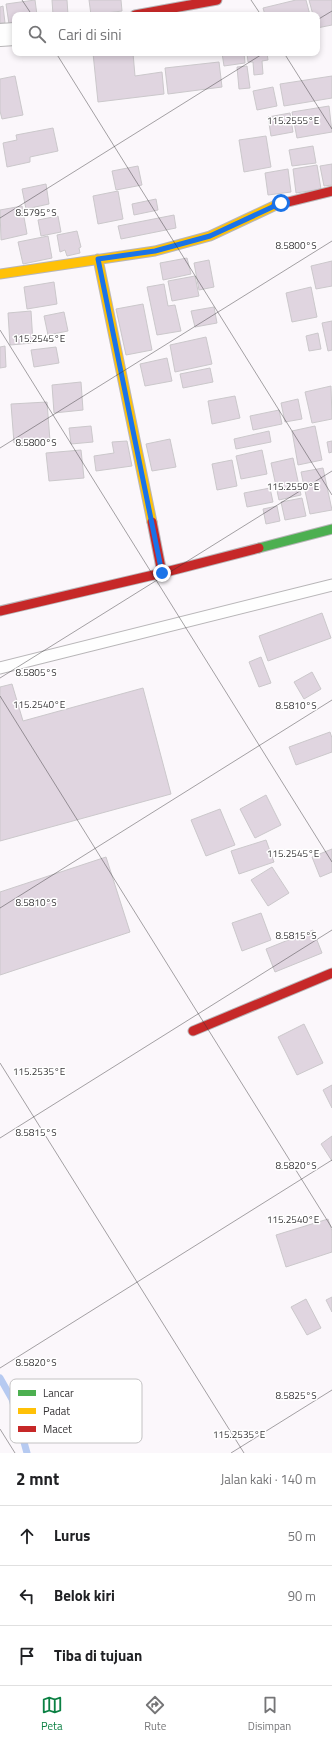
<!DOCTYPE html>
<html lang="id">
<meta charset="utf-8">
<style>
:root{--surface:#fff;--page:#f6f6f6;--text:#202124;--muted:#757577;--line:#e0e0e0;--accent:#0b8043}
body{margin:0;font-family:"Titillium Web",sans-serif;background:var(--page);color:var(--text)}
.stop{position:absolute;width:12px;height:12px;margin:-9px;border:3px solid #1a73e8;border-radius:50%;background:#fff}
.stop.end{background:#1a73e8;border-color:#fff;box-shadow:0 1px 4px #0008}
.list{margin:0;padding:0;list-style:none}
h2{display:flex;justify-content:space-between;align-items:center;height:52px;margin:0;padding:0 16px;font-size:17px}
h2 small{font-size:13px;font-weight:400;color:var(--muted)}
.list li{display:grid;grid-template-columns:26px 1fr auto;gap:12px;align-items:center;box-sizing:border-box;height:60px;padding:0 16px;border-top:1px solid var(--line)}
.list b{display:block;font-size:15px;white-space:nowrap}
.list em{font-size:13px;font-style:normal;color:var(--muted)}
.icon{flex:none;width:22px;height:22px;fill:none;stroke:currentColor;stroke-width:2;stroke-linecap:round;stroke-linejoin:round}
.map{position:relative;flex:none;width:332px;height:1453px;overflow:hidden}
.search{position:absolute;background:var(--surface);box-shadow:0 2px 6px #0003;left:12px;right:12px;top:12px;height:44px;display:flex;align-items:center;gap:10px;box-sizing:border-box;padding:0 14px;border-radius:8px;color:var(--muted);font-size:15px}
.sheet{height:232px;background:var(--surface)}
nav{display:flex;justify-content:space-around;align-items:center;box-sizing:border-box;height:56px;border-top:1px solid var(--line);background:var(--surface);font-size:11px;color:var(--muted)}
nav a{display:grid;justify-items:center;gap:2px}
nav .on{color:var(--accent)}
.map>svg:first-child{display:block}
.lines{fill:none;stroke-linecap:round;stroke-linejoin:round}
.stream{stroke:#b6caf1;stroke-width:7}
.building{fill:#e0d5e0;stroke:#cbc8cb}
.lane-casing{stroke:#b8b6b8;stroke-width:13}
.street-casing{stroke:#b8b6b8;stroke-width:24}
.fast-casing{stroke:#b8b6b8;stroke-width:11}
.slow-casing{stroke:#b8b6b8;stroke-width:11}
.jam-casing{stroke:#b8b6b8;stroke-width:11}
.lane{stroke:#fefefe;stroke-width:11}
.street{stroke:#fefefe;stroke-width:22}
.fast{stroke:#4caf50;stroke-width:9}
.slow{stroke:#ffc107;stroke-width:9}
.jam{stroke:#c62828;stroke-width:9}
.route{stroke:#1a73e8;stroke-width:5}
.ticks{fill:none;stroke:#373537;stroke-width:1;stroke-opacity:0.45}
.key{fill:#fff;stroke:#c3c2c3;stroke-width:1}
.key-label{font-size:11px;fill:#373537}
.ticks-label{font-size:10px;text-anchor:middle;fill:#373537;stroke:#fff;stroke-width:3;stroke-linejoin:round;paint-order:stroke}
</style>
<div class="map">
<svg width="332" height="1453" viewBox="0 0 332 1453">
<rect width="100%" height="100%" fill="#fbf7fb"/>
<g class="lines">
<path class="stream" d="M0,1378L12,1399L27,1453"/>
</g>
<path class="building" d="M35,0L37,15H15V23L9,24L6,4Z
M52,0H67L68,15H53Z
M89,0H121L122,11L91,15Z
M296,0H306L310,15H265L263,8Z
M309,0H332V25L317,28V15H313Z
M3,6L5,23H0V7Z
M93,53H133L135,76L162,72L164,94L98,102Z
M222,53H244L245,63L224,66Z
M247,53H267L268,60L262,61L263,74L254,75L253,62H248Z
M219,62L222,87L168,94L165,68Z
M247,66L250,88L239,89L237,67Z
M15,76L23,115L2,119L0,111V79Z
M332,76V98L284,106L280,84Z
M273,87L277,106L257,110L253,91Z
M329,106L332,132L297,138L292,112Z
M290,113L293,132L271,136L268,117Z
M53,128L58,151L30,157V162L7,167L3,143L17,140L16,135Z
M266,136L271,167L244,172L239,140Z
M313,146L316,163L292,166L289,150Z
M332,164V185L324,186L320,166Z
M317,165L321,189L296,193L293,169Z
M138,166L142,185L116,190L112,171Z
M288,169L291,192L268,195L265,173Z
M46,184L49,204L26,209L22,189Z
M118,191L123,219L98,224L93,196Z
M156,199L158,210L134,215L132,204Z
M22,206L27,234L1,240L0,210Z
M174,215L176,228L121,239L118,226Z
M58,216L61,232L41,236L38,220Z
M77,231L81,247L79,248L80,253L67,256L65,250L60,252L57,235Z
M48,236L52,258L23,264L18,242Z
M187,258L191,274L163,280L160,263Z
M209,260L214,287L199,290L194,263Z
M332,261V286L316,289L311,266Z
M195,276L199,296L172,301L168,281Z
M54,282L57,304L27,309L24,287Z
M164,284L168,306L175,305L181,331L157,335L147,287Z
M311,287L317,317L292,322L286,293Z
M143,304L152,350L126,355L116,309Z
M214,307L217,323L195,327L191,311Z
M31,311L33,343L10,345L8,313Z
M64,312L68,331L48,335L44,316Z
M332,321V350L328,351L322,323Z
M318,333L321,349L309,351L306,336Z
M206,337L212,364L175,372L170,345Z
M5,346L6,367L0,368V347Z
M56,347L59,363L34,367L31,350Z
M167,358L172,381L145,386L140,364Z
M210,368L213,382L183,388L180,374Z
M81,382L83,410L54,413L52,385Z
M331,386L332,419L312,423L305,392Z
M235,396L240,418L212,424L208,401Z
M298,399L302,419L285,422L281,403Z
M47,402L50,441L14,443L11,404Z
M279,410L282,424L253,430L250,416Z
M91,426L93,442L71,444L69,428Z
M315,426L322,460L298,465L292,431Z
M269,431L271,442L236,449L234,439Z
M170,439L176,467L152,471L146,444Z
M127,441L132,466L96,471L94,456L114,453L112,442Z
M332,441V452L329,453L327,442Z
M81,450L84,478L49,481L46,453Z
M262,450L267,474L241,479L236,456Z
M293,458L301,495L279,500L271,463Z
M232,460L237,486L217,490L212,464Z
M323,468L332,510L310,514L301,472Z
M270,488L273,502L247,507L244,493Z
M302,498L306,516L285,520L281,502Z
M277,506L280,521L266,524L263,509Z
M322,613L331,638L268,661L259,636Z
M261,657L271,683L259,687L249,662Z
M312,672L321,689L304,699L294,682Z
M12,684L23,721L143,688L171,794L0,841V687Z
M330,732L332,738V752L296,765L289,747Z
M266,795L281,825L255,838L240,809Z
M220,809L235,845L206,856L191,820Z
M266,840L274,862L239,874L231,851Z
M332,849V872L320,877L312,857Z
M106,857L130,932L0,975V892Z
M272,867L289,893L268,906L251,880Z
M261,913L271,940L242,951L232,923Z
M313,930L322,953L275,972L266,949Z
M304,1024L323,1063L297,1075L278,1037Z
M332,1085V1108L323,1090Z
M332,1136V1161L321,1144Z
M328,1219L332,1231V1252L286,1267L276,1235Z
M332,1297V1312L326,1300Z
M306,1299L321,1328L307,1335L291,1307Z"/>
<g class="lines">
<g class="lane-casing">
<path id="lane" d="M0,668L332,585"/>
</g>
<g class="street-casing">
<path id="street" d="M0,35L15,34"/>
</g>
<g class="fast-casing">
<path id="fast" d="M259,548L332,529"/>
</g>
<g class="slow-casing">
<path id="slow" d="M98,259L152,522
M0,274L155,251L210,236L276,205"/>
</g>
<g class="jam-casing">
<path id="jam" d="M135,15L217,0
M276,205L332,191
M152,522L162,573
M0,611L162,573L259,548
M193,1031L332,973"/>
</g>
<use href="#lane" class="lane"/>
<use href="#street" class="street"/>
<use href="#fast" class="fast"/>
<use href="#slow" class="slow"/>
<use href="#jam" class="jam"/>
</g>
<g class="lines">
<path class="route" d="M162,573L98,259L155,251L210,236L281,203"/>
</g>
<path class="ticks" d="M22,0L32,15M251,0L261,15M317,20L332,11M56,53L332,495M284,53L332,129M0,218L264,53M0,330L332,862M0,448L332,241M0,678L332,471M0,696L332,1228M0,908L332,700M0,1063L244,1453M0,1138L332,930M0,1368L332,1160M0,1429L15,1453M231,1453L332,1390"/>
<rect x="10" y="1379" width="132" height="64" rx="6" class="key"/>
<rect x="18" y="1390" width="18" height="6" fill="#4caf50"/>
<rect x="18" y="1408" width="18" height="6" fill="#ffc107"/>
<rect x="18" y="1426" width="18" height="6" fill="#c62828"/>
<g class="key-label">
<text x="43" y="1397">Lancar</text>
<text x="43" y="1415">Padat</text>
<text x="43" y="1433">Macet</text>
</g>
<g class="ticks-label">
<text x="293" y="124">115.2555°E</text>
<text x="36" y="216">8.5795°S</text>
<text x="296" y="249">8.5800°S</text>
<text x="39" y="342">115.2545°E</text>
<text x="36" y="446">8.5800°S</text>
<text x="293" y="490">115.2550°E</text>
<text x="36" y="676">8.5805°S</text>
<text x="39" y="708">115.2540°E</text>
<text x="296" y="709">8.5810°S</text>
<text x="293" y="857">115.2545°E</text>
<text x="36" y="906">8.5810°S</text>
<text x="296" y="939">8.5815°S</text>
<text x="39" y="1075">115.2535°E</text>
<text x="36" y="1136">8.5815°S</text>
<text x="296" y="1169">8.5820°S</text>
<text x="293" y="1223">115.2540°E</text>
<text x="36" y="1366">8.5820°S</text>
<text x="296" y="1399">8.5825°S</text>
<text x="239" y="1438">115.2535°E</text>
</g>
</svg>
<div class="stop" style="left:281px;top:203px"></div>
<div class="stop end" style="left:162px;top:573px"></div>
<div class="search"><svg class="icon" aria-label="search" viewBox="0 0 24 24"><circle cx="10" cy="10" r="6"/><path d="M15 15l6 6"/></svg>Cari di sini</div>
</div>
<section class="sheet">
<h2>2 mnt<small>Jalan kaki · 140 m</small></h2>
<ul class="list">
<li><svg class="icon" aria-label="ahead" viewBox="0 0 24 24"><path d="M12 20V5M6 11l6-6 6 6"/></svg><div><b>Lurus</b></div><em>50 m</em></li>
<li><svg class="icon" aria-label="left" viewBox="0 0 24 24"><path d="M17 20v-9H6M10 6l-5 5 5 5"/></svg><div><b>Belok kiri</b></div><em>90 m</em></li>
<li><svg class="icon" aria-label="arrive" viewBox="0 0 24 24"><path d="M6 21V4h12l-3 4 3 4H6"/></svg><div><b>Tiba di tujuan</b></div></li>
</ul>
</section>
<nav>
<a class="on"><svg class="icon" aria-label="map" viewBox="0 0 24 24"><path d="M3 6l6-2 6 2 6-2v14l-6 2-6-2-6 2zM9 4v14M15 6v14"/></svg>Peta</a>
<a><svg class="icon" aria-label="directions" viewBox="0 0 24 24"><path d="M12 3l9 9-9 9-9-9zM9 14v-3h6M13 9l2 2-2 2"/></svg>Rute</a>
<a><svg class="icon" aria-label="saved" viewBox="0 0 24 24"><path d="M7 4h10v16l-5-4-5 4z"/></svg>Disimpan</a>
</nav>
